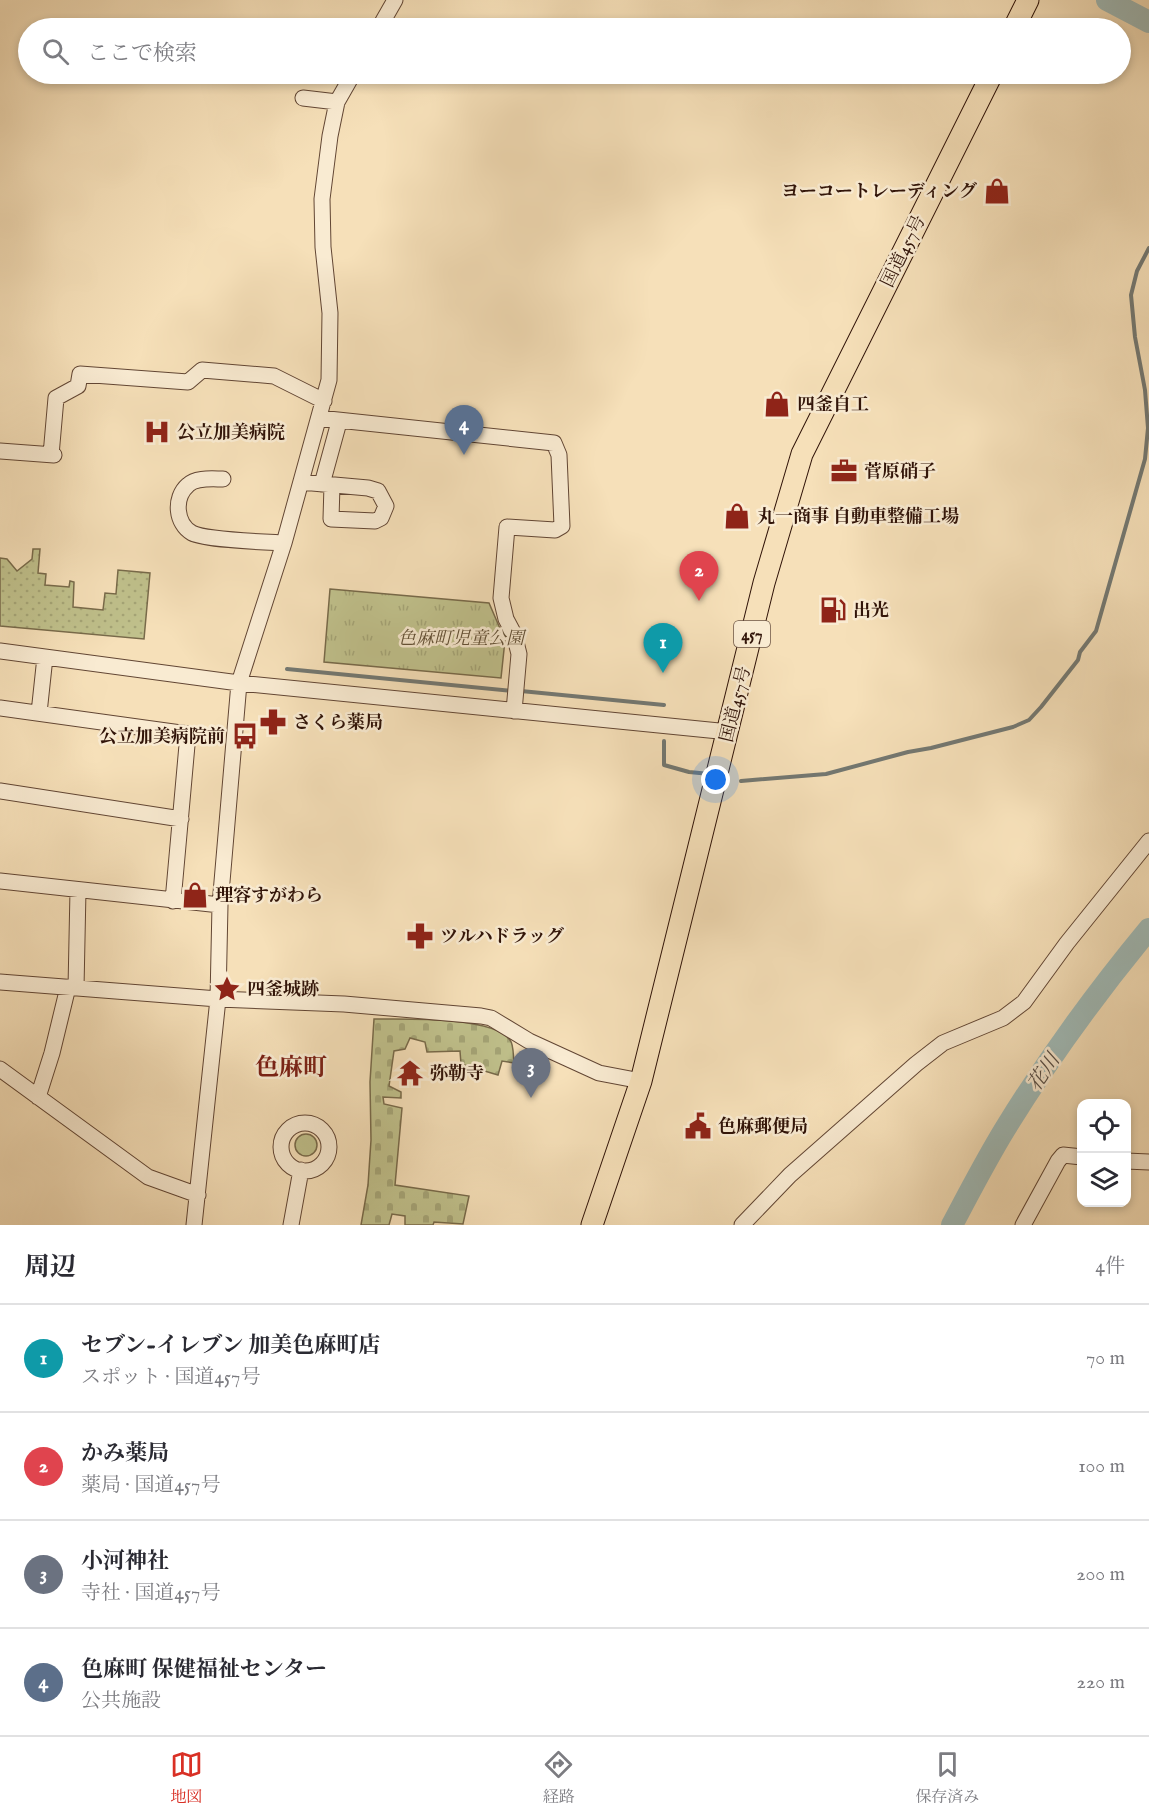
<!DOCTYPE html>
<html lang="ja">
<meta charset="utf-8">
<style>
:root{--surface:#fff;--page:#f2f2f3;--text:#2b2b33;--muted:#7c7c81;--line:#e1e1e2;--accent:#d93025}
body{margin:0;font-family:"IM FELL English","Noto Serif JP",serif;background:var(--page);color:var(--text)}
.controls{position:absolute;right:18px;bottom:18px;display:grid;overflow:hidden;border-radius:12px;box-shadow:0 3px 9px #0003}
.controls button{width:54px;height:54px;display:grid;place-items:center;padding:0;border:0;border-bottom:2px solid var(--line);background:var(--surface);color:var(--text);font:30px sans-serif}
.you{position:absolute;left:716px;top:780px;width:21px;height:21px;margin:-15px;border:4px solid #fff;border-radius:50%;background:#1a73e8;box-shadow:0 0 0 9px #1a73e833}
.badge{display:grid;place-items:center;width:39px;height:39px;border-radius:50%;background:var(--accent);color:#fff;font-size:20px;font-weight:700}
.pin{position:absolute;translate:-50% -50px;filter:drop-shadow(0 2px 3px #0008)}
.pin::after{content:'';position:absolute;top:32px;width:21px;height:18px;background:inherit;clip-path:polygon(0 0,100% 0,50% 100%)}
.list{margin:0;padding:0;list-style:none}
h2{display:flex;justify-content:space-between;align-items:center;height:78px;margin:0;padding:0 24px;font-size:26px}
h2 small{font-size:20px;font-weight:400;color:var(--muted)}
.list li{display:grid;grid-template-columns:39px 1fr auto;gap:18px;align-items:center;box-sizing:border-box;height:108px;padding:0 24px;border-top:2px solid var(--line)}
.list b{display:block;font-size:22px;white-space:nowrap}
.list p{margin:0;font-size:20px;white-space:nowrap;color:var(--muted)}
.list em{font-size:20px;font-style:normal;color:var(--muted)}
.icon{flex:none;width:33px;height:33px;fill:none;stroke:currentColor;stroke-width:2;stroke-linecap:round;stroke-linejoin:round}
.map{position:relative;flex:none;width:1149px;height:1225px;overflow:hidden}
.search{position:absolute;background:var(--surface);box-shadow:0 3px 9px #0003;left:18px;right:18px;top:18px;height:66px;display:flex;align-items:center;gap:15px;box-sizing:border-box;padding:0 21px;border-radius:33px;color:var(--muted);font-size:22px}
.sheet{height:510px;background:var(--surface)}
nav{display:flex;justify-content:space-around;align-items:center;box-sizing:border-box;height:84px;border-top:2px solid var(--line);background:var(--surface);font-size:16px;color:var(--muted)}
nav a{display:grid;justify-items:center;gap:3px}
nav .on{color:var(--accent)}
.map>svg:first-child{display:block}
.grass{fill:#c0c18c;stroke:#786a4a;stroke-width:1.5}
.cemetery{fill:url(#cemetery-stones);stroke:#786a4a;stroke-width:1.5}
.park{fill:url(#park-tufts);stroke:#786a4a;stroke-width:1.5}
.garden{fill:url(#garden-dots);stroke:#786a4a;stroke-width:1.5}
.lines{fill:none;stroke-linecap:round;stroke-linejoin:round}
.stream{stroke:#737872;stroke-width:4}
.river{stroke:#a0bbb8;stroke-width:22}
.minor-casing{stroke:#624634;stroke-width:17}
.highway-casing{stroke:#301308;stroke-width:23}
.minor{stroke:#f9ebd2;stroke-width:15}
.highway{stroke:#f6e0b9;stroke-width:21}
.labels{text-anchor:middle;stroke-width:5;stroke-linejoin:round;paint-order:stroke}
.shield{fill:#f9ebd2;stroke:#6c5445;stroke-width:1.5}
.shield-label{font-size:16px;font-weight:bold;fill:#301308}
.poi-label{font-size:18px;font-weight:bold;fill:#301308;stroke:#f9ebd2;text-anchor:start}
.street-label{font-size:18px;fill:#301308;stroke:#f9ebd2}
.park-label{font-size:18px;font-style:italic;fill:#625036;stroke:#f9ebd2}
.water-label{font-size:20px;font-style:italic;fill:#574e46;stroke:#f9ebd2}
.district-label{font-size:24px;font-weight:bold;fill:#7a1f14;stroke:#f9ebd2}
</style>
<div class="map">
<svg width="1149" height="1225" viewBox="0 0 1149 1225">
<defs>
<pattern id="cemetery-stones" width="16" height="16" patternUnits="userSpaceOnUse" patternTransform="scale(1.5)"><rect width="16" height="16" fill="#c0c18c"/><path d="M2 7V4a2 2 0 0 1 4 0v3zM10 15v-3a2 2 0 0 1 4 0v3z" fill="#a5a577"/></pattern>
<pattern id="park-tufts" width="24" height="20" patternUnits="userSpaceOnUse" patternTransform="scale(1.5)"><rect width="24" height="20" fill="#c0c18c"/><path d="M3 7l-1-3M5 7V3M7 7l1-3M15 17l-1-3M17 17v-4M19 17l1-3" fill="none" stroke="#a5a577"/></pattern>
<pattern id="garden-dots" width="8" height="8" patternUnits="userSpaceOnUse" patternTransform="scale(1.5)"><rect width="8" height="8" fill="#c0c18c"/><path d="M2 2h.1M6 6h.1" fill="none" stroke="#a5a577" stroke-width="1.8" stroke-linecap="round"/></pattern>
</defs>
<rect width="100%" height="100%" fill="#f6e0b9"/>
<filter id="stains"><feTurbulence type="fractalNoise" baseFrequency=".00333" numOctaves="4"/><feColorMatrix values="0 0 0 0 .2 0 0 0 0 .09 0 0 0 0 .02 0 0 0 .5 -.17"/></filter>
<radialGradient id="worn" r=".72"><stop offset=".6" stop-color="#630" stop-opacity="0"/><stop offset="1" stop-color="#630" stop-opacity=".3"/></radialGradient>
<path class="grass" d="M295 1145a11 11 0 1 1 22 0a11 11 0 1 1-22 0Z"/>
<path class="cemetery" d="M374,1019C402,1019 494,1016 510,1040C514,1045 513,1056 514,1063L502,1061L498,1075L461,1064L460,1051L427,1052L425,1042L410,1038L405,1049L394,1051L389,1086L401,1092V1098L383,1097L384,1104L402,1108L395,1185L469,1196L463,1224L434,1222L433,1225H405V1216L392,1214L389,1225H361L368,1185L371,1140L370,1082Z"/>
<path class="park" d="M330,589L489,603L505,640L501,678L324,662Z"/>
<path class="garden" d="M33,549H40L38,573L46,574L45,585L69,587L70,581L74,582L73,607L103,610L105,593L116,594L118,570L150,573L144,639L0,626V558L7,559L17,571L32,559Z"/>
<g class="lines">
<path class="stream" d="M287,669L513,691
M521,691L664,705
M664,741V765L689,772L710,774
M741,781L826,774L908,752L931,748L1013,727L1029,720L1041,707L1078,660L1080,652L1096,631L1145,459L1148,428L1145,390L1135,337L1131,295L1137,271L1149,248"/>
<path class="river" d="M1107,0L1149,22
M952,1225C969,1193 986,1160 1005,1129C1048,1059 1096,993 1149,929"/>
<g class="minor-casing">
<path id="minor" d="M379,28L395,0
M303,98L337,102
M319,418L554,443L559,455L562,526L555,530L507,527L501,598L506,619L514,634L519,654L514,711
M0,451L54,455
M51,455L56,398L78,386L80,374L188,382L202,370L274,376L324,401
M223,479C213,479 196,477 188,485C173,498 176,524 192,533C205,540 266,542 284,543
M301,482L368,488L378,491L386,506L381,518L375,521L331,519L332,485
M322,484L339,422
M0,651L239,683L729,732
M0,708L188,734L173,901
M39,713L45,657
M0,791L181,819
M0,881L220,905
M0,982L218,999L344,1004L481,1016L491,1018L529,1041L599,1073L641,1081
M76,988L78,890
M0,1069L148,1177L198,1195
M38,1097L52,1053L68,987
M281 1147a24 24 0 1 1 48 0a24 24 0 1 1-48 0Z
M1126,1161L1149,1162
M194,1225L218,999L220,905L239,683L284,543L329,380L330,313L323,247L322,199L330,136L337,102L353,74
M291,1225L301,1170
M742,1225L790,1175L916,1064L943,1043L1003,1018L1024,1002L1067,943L1149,841
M1023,1225L1058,1161L1063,1155L1082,1157"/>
</g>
<g class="highway-casing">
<path id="highway" d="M1014,28L1028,0
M592,1225L641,1081L764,583L802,454L992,74"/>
</g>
<use href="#minor" class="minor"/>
<use href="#highway" class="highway"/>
</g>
<defs>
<g id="shop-bare" transform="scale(2.07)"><path d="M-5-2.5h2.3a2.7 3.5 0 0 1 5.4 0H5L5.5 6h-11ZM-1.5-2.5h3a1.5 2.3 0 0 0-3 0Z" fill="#8f2418" stroke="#f9ebd2" stroke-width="2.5" paint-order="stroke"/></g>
<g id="hospital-bare" transform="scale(2.07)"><path d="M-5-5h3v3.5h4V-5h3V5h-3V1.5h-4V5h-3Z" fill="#8f2418" stroke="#f9ebd2" stroke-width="2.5" paint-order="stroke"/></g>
<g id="office-bare" transform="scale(2.07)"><path d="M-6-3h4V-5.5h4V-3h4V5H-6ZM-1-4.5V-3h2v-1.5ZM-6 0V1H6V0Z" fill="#8f2418" stroke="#f9ebd2" stroke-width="2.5" paint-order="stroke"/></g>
<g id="fuel-bare" transform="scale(2.07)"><path d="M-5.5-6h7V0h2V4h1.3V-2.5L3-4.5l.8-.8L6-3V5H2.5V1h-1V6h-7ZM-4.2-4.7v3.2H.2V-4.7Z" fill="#8f2418" stroke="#f9ebd2" stroke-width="2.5" paint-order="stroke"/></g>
<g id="pharmacy-bare" transform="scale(2.07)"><path d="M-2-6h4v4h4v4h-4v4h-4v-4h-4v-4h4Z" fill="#8f2418" stroke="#f9ebd2" stroke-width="2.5" paint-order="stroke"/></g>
<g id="bus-bare" transform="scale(2.07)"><path d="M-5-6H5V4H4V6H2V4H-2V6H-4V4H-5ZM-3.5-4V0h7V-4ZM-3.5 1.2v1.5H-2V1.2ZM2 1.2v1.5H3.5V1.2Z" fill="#8f2418" stroke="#f9ebd2" stroke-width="2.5" paint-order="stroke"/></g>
<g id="sight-bare" transform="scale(2.07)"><path d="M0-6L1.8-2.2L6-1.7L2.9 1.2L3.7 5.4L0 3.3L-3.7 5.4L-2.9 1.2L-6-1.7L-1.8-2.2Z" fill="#8f2418" stroke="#f9ebd2" stroke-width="2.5" paint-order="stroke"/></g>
<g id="temple-bare" transform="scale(2.07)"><path d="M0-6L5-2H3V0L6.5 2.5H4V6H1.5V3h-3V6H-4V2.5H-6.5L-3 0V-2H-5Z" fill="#8f2418" stroke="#f9ebd2" stroke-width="2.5" paint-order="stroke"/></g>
<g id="civic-bare" transform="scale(2.07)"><path d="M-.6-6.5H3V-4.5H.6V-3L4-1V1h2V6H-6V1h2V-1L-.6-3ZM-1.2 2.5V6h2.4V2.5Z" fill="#8f2418" stroke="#f9ebd2" stroke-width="2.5" paint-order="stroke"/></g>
</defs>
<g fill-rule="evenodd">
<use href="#shop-bare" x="997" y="191"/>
<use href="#shop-bare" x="777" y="404"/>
<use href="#hospital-bare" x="157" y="432"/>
<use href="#office-bare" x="844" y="471"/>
<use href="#shop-bare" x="737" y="516"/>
<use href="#fuel-bare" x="833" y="610"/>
<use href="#pharmacy-bare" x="273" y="722"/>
<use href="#bus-bare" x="245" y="736"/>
<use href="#shop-bare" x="195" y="895"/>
<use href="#pharmacy-bare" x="420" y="936"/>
<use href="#sight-bare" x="227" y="989"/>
<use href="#temple-bare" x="410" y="1073"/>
<use href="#civic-bare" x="698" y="1126"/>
</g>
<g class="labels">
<rect class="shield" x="734" y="621" width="36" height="26" rx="4.5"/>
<g class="shield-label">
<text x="752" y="640">457</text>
</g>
<g class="poi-label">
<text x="977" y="197" text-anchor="end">ヨーコートレーディング</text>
<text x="797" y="410">四釜自工</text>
<text x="177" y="438">公立加美病院</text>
<text x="864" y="477">菅原硝子</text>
<text x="757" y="522">丸一商事 自動車整備工場</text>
<text x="853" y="616">出光</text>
<text x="293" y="728">さくら薬局</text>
<text x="225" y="742" text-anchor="end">公立加美病院前</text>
<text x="215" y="901">理容すがわら</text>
<text x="440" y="942">ツルハドラッグ</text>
<text x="247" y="995">四釜城跡</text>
<text x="430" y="1079">弥勒寺</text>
<text x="718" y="1132">色麻郵便局</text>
</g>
<g class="street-label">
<text transform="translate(903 251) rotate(-64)" y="6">国道457号</text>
<text transform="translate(735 704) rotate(-76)" y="6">国道457号</text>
</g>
<g class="park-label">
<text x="461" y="644">色麻町児童公園</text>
</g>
<g class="water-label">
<text transform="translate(1043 1072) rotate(-56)" y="7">花川</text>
</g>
<g class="district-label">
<text x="291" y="1075">色麻町</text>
</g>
</g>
<rect width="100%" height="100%" filter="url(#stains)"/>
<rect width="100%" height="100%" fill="url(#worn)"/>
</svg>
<div class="controls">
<button><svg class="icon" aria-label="locate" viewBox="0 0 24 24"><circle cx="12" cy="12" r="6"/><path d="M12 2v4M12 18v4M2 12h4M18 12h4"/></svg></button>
<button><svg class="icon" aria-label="layers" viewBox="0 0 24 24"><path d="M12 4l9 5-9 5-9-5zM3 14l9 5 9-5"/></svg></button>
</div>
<div class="you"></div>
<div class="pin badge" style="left:663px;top:673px;background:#0f9aa8">1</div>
<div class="pin badge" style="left:699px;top:601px;background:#e0444e">2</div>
<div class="pin badge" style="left:531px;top:1098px;background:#6b7280">3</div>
<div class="pin badge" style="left:464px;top:455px;background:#5c6f8a">4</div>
<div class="search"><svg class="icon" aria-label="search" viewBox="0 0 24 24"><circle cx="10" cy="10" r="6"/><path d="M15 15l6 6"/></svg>ここで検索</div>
</div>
<section class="sheet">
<h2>周辺<small>4件</small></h2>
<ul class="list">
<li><span class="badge" style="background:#0f9aa8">1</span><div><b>セブン-イレブン 加美色麻町店</b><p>スポット · 国道457号</p></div><em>70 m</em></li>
<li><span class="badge" style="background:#e0444e">2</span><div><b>かみ薬局</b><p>薬局 · 国道457号</p></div><em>100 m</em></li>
<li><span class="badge" style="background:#6b7280">3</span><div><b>小河神社</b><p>寺社 · 国道457号</p></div><em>200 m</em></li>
<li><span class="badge" style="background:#5c6f8a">4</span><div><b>色麻町 保健福祉センター</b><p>公共施設</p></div><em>220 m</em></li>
</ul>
</section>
<nav>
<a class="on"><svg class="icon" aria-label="map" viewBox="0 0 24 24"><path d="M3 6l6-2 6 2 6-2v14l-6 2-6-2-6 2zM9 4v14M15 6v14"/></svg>地図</a>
<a><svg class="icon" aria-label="directions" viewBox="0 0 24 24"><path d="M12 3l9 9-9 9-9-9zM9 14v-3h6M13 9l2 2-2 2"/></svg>経路</a>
<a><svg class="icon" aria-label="saved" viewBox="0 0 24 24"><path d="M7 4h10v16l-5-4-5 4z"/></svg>保存済み</a>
</nav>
